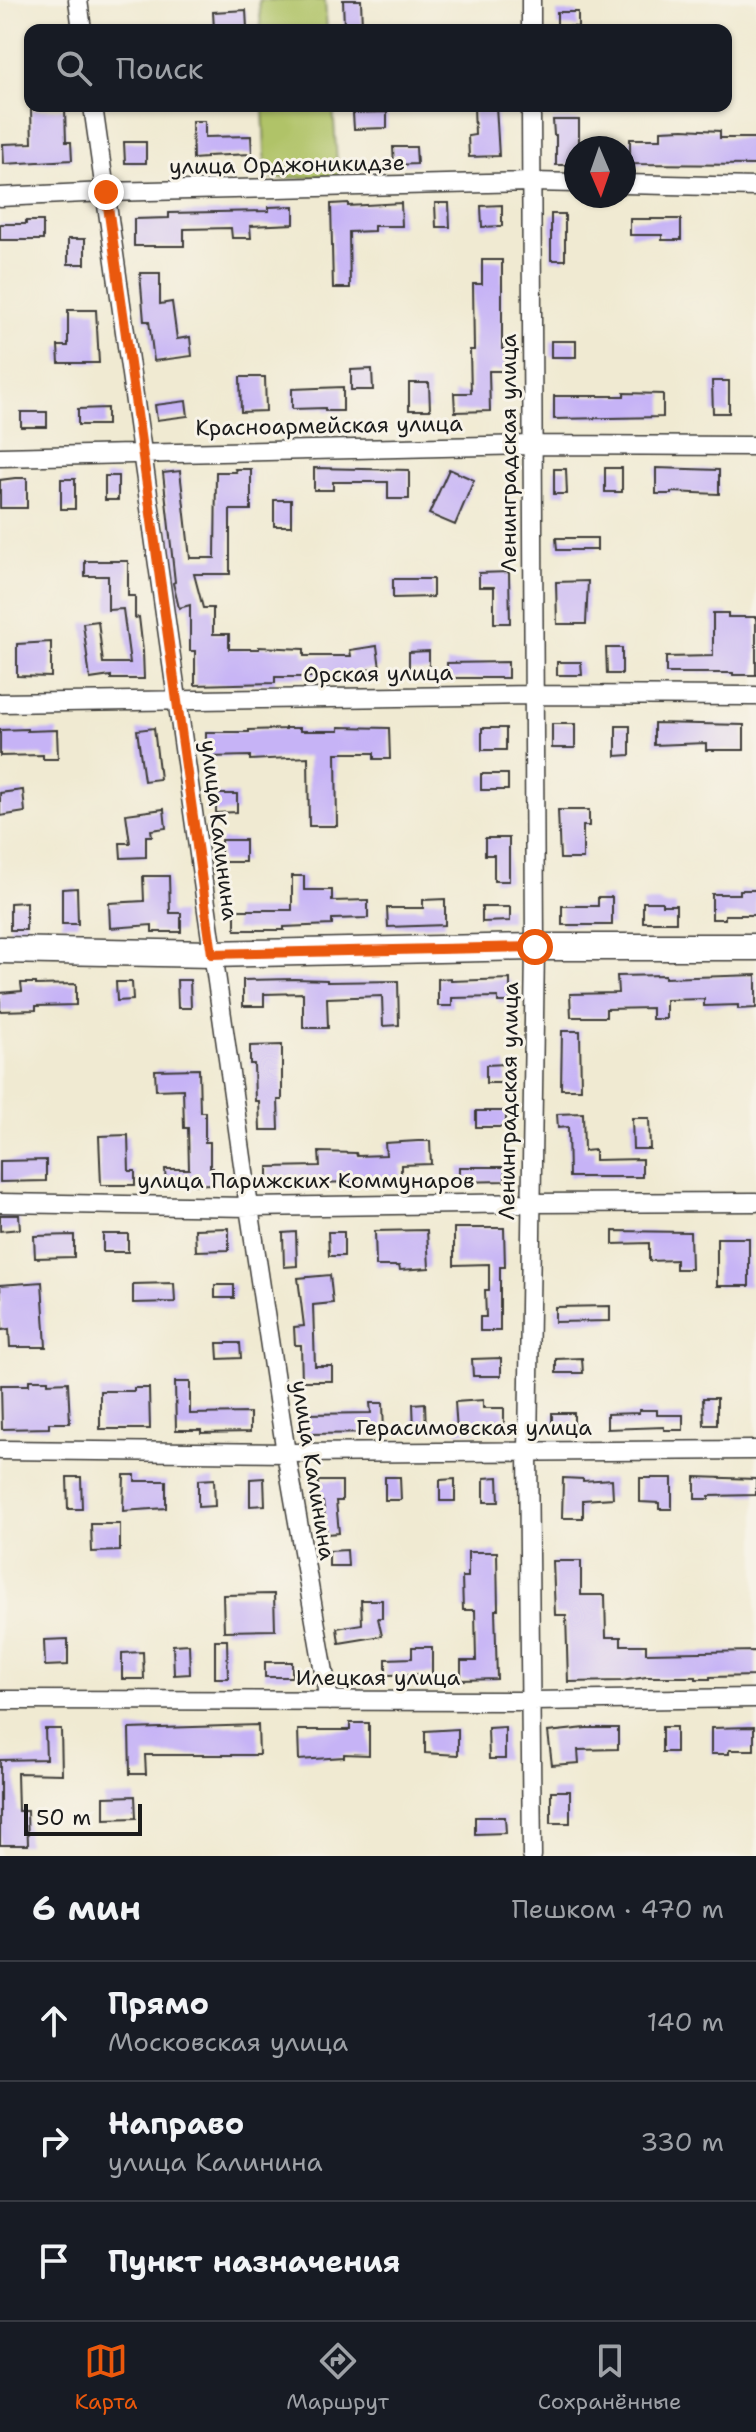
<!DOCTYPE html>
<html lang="ru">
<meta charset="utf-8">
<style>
:root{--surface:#171b24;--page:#20242c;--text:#f1f3f6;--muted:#9ea1a6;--line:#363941;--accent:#ea580c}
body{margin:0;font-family:"Shantell Sans",sans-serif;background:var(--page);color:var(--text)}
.compass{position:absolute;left:564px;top:136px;width:72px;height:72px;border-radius:50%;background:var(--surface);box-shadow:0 2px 6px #0004;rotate:178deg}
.scale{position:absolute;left:24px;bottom:20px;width:118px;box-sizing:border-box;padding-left:8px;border:4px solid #1c1c1c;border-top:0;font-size:22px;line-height:28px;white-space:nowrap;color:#1c1c1c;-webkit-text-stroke:6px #f7f3e8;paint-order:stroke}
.stop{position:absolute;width:24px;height:24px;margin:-18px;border:6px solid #ea580c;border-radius:50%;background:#fff}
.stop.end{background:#ea580c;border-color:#fff;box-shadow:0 2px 8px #0008}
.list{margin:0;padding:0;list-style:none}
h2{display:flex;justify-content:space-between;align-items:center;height:104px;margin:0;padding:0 32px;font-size:34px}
h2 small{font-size:26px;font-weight:400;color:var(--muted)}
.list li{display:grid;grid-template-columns:52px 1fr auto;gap:24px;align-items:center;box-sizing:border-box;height:120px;padding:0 32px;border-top:2px solid var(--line)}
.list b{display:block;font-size:30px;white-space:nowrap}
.list p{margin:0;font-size:26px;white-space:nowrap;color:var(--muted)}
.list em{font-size:26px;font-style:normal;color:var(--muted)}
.icon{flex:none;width:44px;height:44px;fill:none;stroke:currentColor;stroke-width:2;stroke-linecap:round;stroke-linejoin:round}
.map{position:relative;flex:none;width:756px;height:1856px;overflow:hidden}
.search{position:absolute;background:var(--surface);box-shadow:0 2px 6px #0004;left:24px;right:24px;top:24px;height:88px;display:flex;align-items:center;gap:20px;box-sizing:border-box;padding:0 28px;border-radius:16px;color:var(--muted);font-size:30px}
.sheet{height:464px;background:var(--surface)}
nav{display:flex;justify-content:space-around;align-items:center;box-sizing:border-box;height:112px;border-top:2px solid var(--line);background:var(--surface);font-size:22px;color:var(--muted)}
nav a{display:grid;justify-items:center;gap:4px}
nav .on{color:var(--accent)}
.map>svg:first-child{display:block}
.green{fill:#b0c367;stroke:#667042;stroke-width:2}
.building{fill:#c6b3f6}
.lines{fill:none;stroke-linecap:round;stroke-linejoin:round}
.street-casing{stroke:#3c3b37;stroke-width:21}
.secondary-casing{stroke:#3c3b37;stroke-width:29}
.street{stroke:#fff;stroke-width:18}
.secondary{stroke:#fff;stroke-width:26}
.route{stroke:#ea580c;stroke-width:10}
.labels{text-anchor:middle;stroke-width:6;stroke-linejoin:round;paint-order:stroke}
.street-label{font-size:22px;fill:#1c1c1c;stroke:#f7f3e8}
</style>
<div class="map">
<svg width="756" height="1856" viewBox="0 0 756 1856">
<rect width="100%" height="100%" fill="#f7f3e8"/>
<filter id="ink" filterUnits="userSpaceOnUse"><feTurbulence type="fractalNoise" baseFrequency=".0125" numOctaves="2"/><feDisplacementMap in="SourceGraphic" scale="16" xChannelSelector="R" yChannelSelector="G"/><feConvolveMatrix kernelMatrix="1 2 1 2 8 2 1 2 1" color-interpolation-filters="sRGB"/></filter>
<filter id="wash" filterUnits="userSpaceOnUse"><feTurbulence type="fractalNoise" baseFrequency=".006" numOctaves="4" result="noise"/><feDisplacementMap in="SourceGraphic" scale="32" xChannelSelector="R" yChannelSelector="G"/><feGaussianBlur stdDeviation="1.8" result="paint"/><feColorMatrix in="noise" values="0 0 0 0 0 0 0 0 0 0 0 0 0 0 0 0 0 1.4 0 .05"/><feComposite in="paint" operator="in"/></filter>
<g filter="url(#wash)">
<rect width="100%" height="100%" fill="#f0ead2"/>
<path class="green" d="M259,0H325L327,30H261Z
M263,106H333L338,176L266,179Z"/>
<g id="blocks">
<path class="building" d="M343,0H361L362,26H344Z
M246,10L247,28L214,29L213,12Z
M557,12H578V27L557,26Z
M474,106H496L499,156L469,157L468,136L475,135Z
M65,109L66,142H71L72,160L4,164L3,144L32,143L31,110Z
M387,112V128L354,129L353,113Z
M553,120H579V148H576V165H556V135H554Z
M192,121H205V137L251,136L252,154L206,156V158L193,159Z
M683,129L720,131V138H756V165L630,164V139H661V130Z
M124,142H146V163H125Z
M393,147H416L417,164L394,165Z
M348,203V206L401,203L402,226H374V231L349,232L350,288H333L331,204Z
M435,203H449L450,227H436Z
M502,205V226L482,227L481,206Z
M294,206V224L250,226L251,238H232L231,228L184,229V246H134V219L169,218V213L269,211V207Z
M551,214H565V260H551Z
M630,219H681V240H662V235H630Z
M26,221H43V240H0V224H26Z
M68,239H85V264H68Z
M482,260H502V349H505V371H489L490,411L455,412L454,393H471L470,350H474L473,284H482Z
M140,273H160V304L172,302L177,339L190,337L192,356L154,361L149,321H144Z
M68,310H96L99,363H59L58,346H68Z
M551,341H576V357H551Z
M372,369L373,390H351V370Z
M240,377H265L266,411L241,412Z
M712,381H729V413H713Z
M409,383H429L430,410H409Z
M343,387V411H325V408L292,409V389Z
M624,393L663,394V417L554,419V396H624Z
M186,401L188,416L157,420L155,405Z
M107,408V425H78V409Z
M21,412H47V427H21Z
M314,468L409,470V499H388V482H333V490H314Z
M605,468H622V492H605Z
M656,468L719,470V494L671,492V494H656Z
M235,469H251V510H230V574H194L203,608H213V634H229V649H259V647L304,649V656H351L350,650L377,646L380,668L339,674V677H275V683L195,685V651H190V605L179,608L173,583L175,582L163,473L180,471L190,558H215L216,472H236Z
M449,469L474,480L455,525L429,514Z
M554,469H566L567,494H554Z
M105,476H118V500H105Z
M15,478H27V508H0V480Z
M61,479H75V509H61Z
M274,500H291V526H274Z
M556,538H597V550H557Z
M85,561H128V596H135V618L139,617L143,651L144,679H111V676L90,679L83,623L98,621L103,663H130L123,609L108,610V576H85Z
M509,572L510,623H494V587H479V573Z
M393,579H433V597L393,598Z
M588,581L586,624H557L556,582Z
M713,613H728V617H756V675H733V673H666V657L713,656Z
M51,642V677L17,676V644Z
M606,648H622V674H607Z
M429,651V671H409V652Z
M508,662V678H447V663Z
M557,662H581L582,675H557Z
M654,723L744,725V750H706V743L654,745Z
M552,724H575V748H552Z
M616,726H630V755L616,756Z
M339,727L389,728L390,759H374V753H336L337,826H309L308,757L250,760V756L206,757V732H249V730L285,729V728H300V731H339Z
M154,728L160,779L144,781L137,730Z
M482,728H506V750H482Z
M27,729V731L57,730L58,759H43V755L0,756V730Z
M481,774H508V790H481Z
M23,790L25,812L0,816V793Z
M216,794H237V812L216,813Z
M164,809L166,828L151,830L152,836H146V857L121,858L120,843H130L126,814Z
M558,810H589V826H583V859H560Z
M485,838H509V881H494V855H485Z
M221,840H245V862H221Z
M143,876H169L170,913H181V932H152V925L110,928L109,903L144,901Z
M292,876H304V890H332V901L368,900V918L332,919V925L284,927V930H235V910H292Z
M77,888L78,924H62V889Z
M740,890H756V915H725V919H712V894H740Z
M598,897H612V925H562V906H598Z
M445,899V925L388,927L387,908H423V900Z
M26,902V930H10V903Z
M643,902H662V905H676V922H643Z
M482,907H510V921L482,922Z
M665,975V978L756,975V1008L738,1009V1005L704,1006V999L666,1000V1019H652V1008L606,1009V1017H571L570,994L618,993L617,976Z
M451,978V981L510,979V1002H498V997L452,998V1006H438V979Z
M295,979L327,980V982L398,981L399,1025L383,1026L382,996L327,998L328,1028H303V993L264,994V1006H243V980Z
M177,980H190L191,1008H178Z
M116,982H132L133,1000L117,1001Z
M21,983H36V985L76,984V1005L36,1006V1010L0,1011V993L22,991Z
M562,1031H580L581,1089H561Z
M282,1045V1100H278L279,1130H260L259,1101H255L254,1064H250V1046Z
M506,1064V1083H486V1065Z
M199,1069L200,1112H205V1142H210V1168H213L214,1184L166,1185L165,1169H189L188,1128H184L183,1089L156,1090L155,1070Z
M476,1111H506V1127H476Z
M583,1113L584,1151L595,1150V1160L642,1159V1177H569L568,1127L558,1128L557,1114Z
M632,1118H649L650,1149H633Z
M128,1135L129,1171H135V1185H101L99,1136Z
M418,1141H430L431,1164L401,1165V1181L268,1184V1167L320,1166L319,1152L356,1153L357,1156L386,1155L385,1143Z
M46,1160V1181L0,1182V1161Z
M459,1167H505V1181L459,1182Z
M0,1215H19L20,1229L0,1231Z
M229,1228V1250L196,1251L195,1229Z
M454,1228H504L505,1267H500V1331H480V1317H486L485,1290H489V1264L454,1265Z
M427,1230L429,1268L400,1270L399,1266H376L375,1231Z
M613,1231L690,1232L691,1269H676V1260L649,1261V1243L613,1244Z
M296,1232L297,1266L284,1267L283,1233Z
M328,1232H344V1256H329Z
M103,1234H128V1252H103Z
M74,1235V1257L35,1258L34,1236Z
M717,1238H749V1286H717Z
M330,1275L333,1303L313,1305L315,1366H332V1381H302L301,1345H295L294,1327L304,1326L298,1278Z
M42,1282L46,1347H10L9,1329L2,1330L0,1285Z
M174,1283L175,1302L133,1303V1284Z
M215,1285H234V1298H215Z
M610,1306V1321L555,1322V1307Z
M217,1343H240L241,1358L218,1359Z
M501,1358V1376H473L472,1359Z
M582,1358L583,1373H556V1359Z
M29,1380H48V1383L68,1382L70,1423H49V1428L2,1429L1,1385H29Z
M175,1382H190V1414L250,1413V1432L201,1433V1430H176Z
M134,1388H149L150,1429H100V1391H134Z
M703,1398H717V1425H704Z
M483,1400V1408H504V1429L457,1432L455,1402Z
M370,1403H383L384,1433L307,1434V1414L371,1413Z
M425,1403L426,1430H414L413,1404Z
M639,1410H657V1415H683V1430H664V1427L607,1429V1414L639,1413Z
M552,1413H574V1427H552Z
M124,1475H135V1481H166V1508L123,1511Z
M67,1477H81L82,1509H68Z
M385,1477H400L401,1500H385Z
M498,1477L499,1502H484V1478Z
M695,1477L756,1479V1495L709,1496V1499H695Z
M264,1478L265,1505L250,1506V1479Z
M563,1478L583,1479V1481L612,1479L613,1498L583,1500V1518H562Z
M640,1478H672V1509H659V1503L640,1502Z
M214,1479L215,1506L198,1507V1480Z
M455,1479V1501H440V1480Z
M318,1481H342V1501H336L339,1533L327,1534L323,1502H318Z
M91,1524H120V1551L92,1552Z
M347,1550L348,1566H329V1551Z
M468,1552H497L498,1610H495L497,1679L461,1680V1661H476L475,1610H463L462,1577H468Z
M553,1561H581V1595H605L606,1637H621V1645H646V1653L756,1651V1676L710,1677V1679H696V1677H646L622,1681L568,1682L566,1615H555Z
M274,1594L275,1630L224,1631L223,1595Z
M361,1600H382V1618H378L382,1636L339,1643L337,1628L362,1624Z
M68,1639V1665L45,1666L44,1640Z
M215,1640H227L228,1678H215Z
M189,1644L190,1674L174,1675L173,1645Z
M412,1647H432V1674L386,1675V1659L412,1658Z
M143,1652L144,1679H122V1653Z
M265,1662H292V1677H265Z
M350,1723H369V1755L344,1754V1757L299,1760L298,1730H350Z
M258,1725L259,1755H145L146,1774H130L129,1729Z
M505,1727V1759H489L488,1728Z
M662,1727H676V1752H662Z
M754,1727V1750H729V1754H711V1728Z
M586,1728H618V1749L578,1750L579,1763L552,1765L548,1732Z
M45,1729H61L62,1774L17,1773L18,1811H27L28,1845H0V1760L46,1759Z
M458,1729V1755L425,1753V1731Z
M551,1791H570V1823H551Z
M135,1796L136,1818L104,1819V1797Z
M475,1817H505L506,1833L475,1834Z"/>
</g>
</g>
<g filter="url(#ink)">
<use href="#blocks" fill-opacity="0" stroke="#3c3b37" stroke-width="2"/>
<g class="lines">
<g class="street-casing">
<path id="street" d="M78,0L82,30
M531,0V30
M93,106L249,1207L286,1453L329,1701
M531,106L535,947L528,1451L532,1856
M624,184L756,187
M0,197L106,192L532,182L576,183
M0,457L533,445L756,446
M0,703L533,695L756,696
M0,1203L249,1207L530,1203L756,1202
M0,1450L286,1453L756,1450
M0,1700L531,1701L756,1698"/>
</g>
<g class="secondary-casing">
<path id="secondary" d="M0,950L212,954L535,947H756"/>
</g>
<use href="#street" class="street"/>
<use href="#secondary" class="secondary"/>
</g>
</g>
<g class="lines" filter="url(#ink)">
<path class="route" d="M106,192C140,446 179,700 212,954L535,947"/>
</g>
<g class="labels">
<g class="street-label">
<text transform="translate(287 164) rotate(-1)" y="8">улица Орджоникидзе</text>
<text transform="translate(329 425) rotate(-1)" y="8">Красноармейская улица</text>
<text transform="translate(508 453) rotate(-90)" y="8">Ленинградская улица</text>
<text transform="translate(378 673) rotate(-1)" y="8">Орская улица</text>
<text transform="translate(220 830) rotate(83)" y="8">улица Калинина</text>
<text transform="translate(508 1101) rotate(-89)" y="8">Ленинградская улица</text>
<text x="306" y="1188">улица Парижских Коммунаров</text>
<text x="474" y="1435">Герасимовская улица</text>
<text transform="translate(314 1470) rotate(81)" y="8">улица Калинина</text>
<text x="378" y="1685">Илецкая улица</text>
</g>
</g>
</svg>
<svg class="compass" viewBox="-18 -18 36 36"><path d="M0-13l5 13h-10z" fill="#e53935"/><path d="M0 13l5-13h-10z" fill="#9ea1a6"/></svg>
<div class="scale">50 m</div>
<div class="stop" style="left:535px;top:947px"></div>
<div class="stop end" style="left:106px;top:192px"></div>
<div class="search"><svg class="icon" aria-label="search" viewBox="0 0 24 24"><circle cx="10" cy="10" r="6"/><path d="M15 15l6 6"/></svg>Поиск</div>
</div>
<section class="sheet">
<h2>6 мин<small>Пешком · 470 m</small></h2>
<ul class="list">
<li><svg class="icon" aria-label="ahead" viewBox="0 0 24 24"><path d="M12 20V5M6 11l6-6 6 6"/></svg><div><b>Прямо</b><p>Московская улица</p></div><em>140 m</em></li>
<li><svg class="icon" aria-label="right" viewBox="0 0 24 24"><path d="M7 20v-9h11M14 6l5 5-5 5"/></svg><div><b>Направо</b><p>улица Калинина</p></div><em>330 m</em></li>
<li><svg class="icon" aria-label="arrive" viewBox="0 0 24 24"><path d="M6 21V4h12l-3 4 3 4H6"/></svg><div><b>Пункт назначения</b></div></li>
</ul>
</section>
<nav>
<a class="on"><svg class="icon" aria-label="map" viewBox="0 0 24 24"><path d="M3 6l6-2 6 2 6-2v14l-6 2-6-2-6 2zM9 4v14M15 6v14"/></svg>Карта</a>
<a><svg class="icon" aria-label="directions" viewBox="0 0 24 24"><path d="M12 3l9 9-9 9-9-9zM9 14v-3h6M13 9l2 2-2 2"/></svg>Маршрут</a>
<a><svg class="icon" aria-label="saved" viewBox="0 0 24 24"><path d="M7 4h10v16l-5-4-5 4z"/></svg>Сохранённые</a>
</nav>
